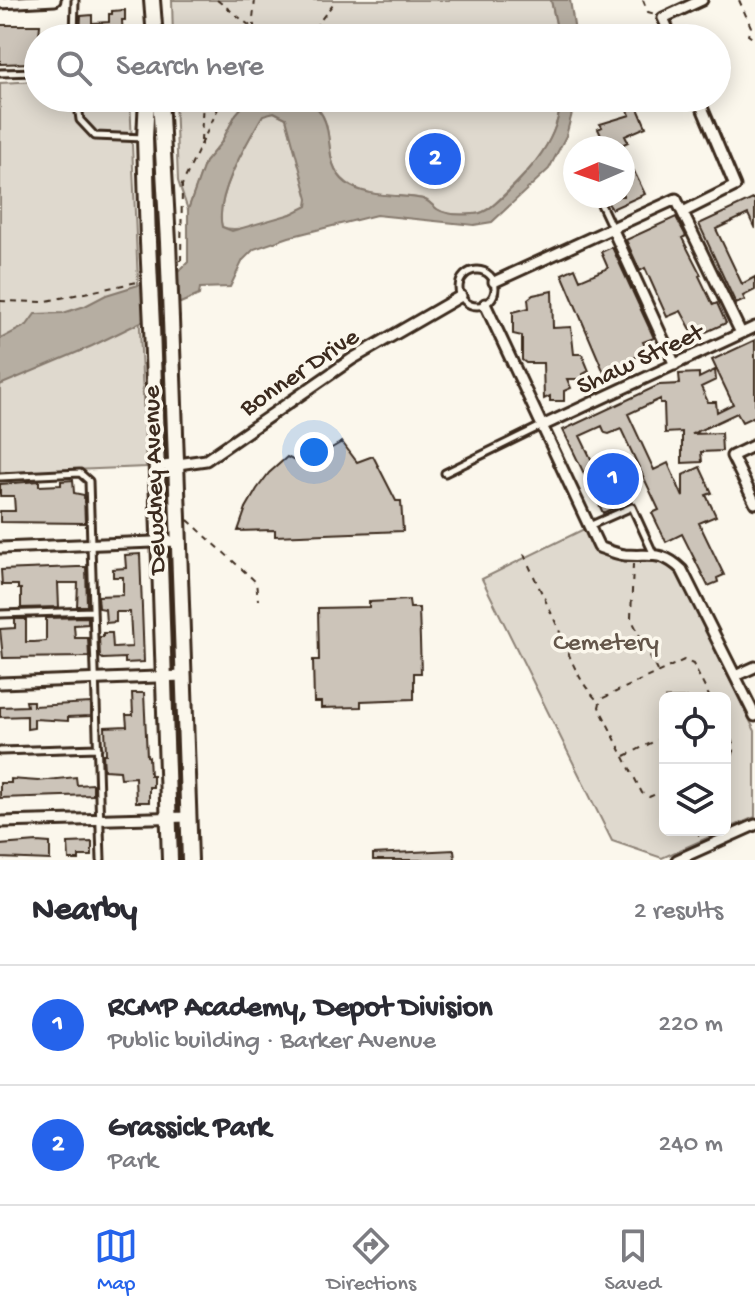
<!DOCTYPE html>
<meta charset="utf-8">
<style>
:root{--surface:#fff;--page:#f7f7f7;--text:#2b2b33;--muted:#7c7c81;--line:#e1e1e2;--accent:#2563eb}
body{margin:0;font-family:"Gochi Hand",sans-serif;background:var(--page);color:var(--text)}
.controls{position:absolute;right:24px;bottom:24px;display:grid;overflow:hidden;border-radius:12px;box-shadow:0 4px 20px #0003}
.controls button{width:72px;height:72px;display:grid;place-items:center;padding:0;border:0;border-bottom:2px solid var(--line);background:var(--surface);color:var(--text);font:40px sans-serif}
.compass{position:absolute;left:563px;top:136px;width:72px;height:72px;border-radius:50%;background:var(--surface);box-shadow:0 4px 20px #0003;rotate:268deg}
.you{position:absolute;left:314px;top:452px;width:28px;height:28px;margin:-20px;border:6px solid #fff;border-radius:50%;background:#1a73e8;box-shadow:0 0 0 12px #1a73e833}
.badge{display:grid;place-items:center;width:52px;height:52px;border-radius:50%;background:var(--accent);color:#fff;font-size:26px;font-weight:700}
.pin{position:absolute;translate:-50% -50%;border:4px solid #fff;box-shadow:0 2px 8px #0006}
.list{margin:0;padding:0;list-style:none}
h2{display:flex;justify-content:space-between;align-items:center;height:104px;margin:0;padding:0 32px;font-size:34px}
h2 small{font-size:26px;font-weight:400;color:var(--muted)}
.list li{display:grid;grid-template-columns:52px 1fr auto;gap:24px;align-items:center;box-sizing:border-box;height:120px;padding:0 32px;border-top:2px solid var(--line)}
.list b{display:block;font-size:30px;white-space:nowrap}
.list p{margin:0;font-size:26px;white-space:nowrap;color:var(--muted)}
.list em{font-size:26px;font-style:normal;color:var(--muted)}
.icon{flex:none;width:44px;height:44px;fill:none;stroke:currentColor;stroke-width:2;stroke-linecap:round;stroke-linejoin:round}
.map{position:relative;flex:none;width:755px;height:860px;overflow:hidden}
.search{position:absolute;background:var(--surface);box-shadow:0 4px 20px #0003;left:24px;right:24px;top:24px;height:88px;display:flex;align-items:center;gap:20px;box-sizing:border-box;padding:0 28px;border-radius:44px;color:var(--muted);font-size:30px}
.sheet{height:344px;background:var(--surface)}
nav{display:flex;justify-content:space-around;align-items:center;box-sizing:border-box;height:112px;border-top:2px solid var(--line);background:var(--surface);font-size:22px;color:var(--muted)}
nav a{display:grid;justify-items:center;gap:4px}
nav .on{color:var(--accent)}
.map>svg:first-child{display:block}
.green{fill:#dfd9ce;stroke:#8d8276;stroke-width:2}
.water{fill:#b6aea2;stroke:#85796d;stroke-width:2;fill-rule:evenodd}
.building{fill:#ccc4b9;stroke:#3b2a1e;stroke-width:2}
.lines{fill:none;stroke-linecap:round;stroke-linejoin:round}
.lane-casing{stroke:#3b2a1e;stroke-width:11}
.street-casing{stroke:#3b2a1e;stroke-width:15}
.secondary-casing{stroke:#3b2a1e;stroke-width:20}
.path{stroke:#3b2a1e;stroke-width:2;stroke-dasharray:6 6;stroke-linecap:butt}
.lane{stroke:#fbf7ec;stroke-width:5}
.street{stroke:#fbf7ec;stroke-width:9}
.secondary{stroke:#fbf7ec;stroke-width:14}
.secondary-bridge-casing{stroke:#3b2a1e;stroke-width:20;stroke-linecap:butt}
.secondary-bridge{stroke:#fbf7ec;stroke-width:14}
.labels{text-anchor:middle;stroke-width:7;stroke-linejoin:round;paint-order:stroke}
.street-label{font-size:26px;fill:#3b2a1e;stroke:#fbf7ec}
.park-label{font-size:26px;fill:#64564a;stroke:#fbf7ec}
</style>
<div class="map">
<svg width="755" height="860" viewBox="0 0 755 860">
<rect width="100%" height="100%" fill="#fbf7ec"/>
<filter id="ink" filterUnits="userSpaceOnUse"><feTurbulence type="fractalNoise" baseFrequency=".0125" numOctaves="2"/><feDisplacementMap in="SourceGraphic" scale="16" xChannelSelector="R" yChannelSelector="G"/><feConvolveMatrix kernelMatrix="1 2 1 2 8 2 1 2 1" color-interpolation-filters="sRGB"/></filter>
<g filter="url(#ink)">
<path class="green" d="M172,0H551L559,38H173Z
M38,81V98H130L146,467L0,473V83Z
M175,98H250L236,114L221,143L205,162L188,210L178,181Z
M301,98H561C559,139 532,169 504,195C495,204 486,213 474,214C464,215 446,215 438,210C430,204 429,199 418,198C396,195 365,197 347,183C315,160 345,114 301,98Z
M274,112L286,118L309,199L307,207C288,216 241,235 222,227C214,196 248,141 263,114Z
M584,529L600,553L667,564L677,572L755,731V817L725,830V698H665V830H725L662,858L612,841L482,579Z"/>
<path class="water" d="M551,0H570L576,38H559Z
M250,98C267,98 296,92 310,102C341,124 318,160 346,183C364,197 395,195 417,198C428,199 429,203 437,209C446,215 463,215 473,214C486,214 495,204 504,196C532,169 559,139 561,98H576L566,136L549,169L492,222L474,225L376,215L289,237L254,249L243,260L230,287L200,288L199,295L178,304L92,346L0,385V339L27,325L35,314L63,313L85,306L106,295L177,273L188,262V210L205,162L221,143L236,114ZM274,112L286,118L308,199L307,206L291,214L232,231L222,227C214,196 248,141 263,115Z"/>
<path class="building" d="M125,10V20H122L123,38H103V34H80L81,16L92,15V23L109,22V14H112V11Z
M0,25H40L38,46H33V63L0,64Z
M637,106L646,127L625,136L628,142L615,148H607L598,129L602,127L600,124L630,115L628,110Z
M623,157L630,173L634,171L645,194L612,209L603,196H623Z
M755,198V229L748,214L716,229L742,284L755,277V290L743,296L745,300L736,304L699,224Z
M676,217L686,236L682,238L701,275L699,276L713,305L717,303L726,323L695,337L681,311L667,317L645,268L640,271L626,240Z
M612,247L654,338L643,342L648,352L626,361L627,363L619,367L620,369L605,375L562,274L575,268L580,280L608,268L601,252Z
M552,291L553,328L571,327L574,354H582L589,371L583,374V379H567L571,388L564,391V401H550V396L544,399L543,363H526L522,360V336L513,334V312L529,308L528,299L533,295Z
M755,340V416L742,422L737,413L692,434L721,433L722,451L701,452L702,462L682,463V432L665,433L664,403H660V399L628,414L654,470L668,463L683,497V475L700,467L712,493L706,495L716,516L699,523L724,575L717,578L718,582L708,586L682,534L666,542L652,513L659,510L621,429L609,434L605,433L602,426L580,436L607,492L621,486L626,496L616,501L618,506L603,513L563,430L659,385L680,384L679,374L699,373V378L715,370L716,380L701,387L708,402H716L717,412L733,404L712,360Z
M342,442L357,462L373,456L396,501H401L403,531L275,536V530L238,531L246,508L257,489L269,473L287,457L307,467L318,456Z
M73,480L74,493L84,495L85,523L0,522V511H15L14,496H0V484L39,481V486L61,485V481Z
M140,554L144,662L125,663V658L103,659L100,657L99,637H103V633H112L113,648L132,647L130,612H116V622L106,623L105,609L99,608L98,596L123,595V577H113V569L126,568L125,555Z
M77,567H86L87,606H77L78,583H58L59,607L21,608V589H18V585H2L1,570Z
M409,600L410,608H419L421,673H414V699L361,701V707L321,708V702H314L313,660H319L318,608L369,607V602Z
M88,617V624L74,625L75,638H88L89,657L3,658L0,629L15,628V619H26V642H34L46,641V618Z
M132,693H144L147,756L149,757L150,775H153V787H149V802H136L135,777L121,778L120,771L104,770L103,754H106L105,727L127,726L126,715H133Z
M26,701H33V706L91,703V716L68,717V721L34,719V728L27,729V716L0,717V707L27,706Z
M76,777L77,785L93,784V795L0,798V783H11V779L38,781Z
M37,842L50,843V860L0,858V845Z
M92,842V856H79V860H69L68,843Z
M454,850L455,860H373V854Z"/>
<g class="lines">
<g class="lane-casing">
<path id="lane" d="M74,38L75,0
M0,73L38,72
M77,98L80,120L95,136L144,138
M597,196L612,228
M459 288a18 18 0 1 1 36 0a18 18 0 1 1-36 0Z
M445,473L541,426
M0,477L80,473L89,481L101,860
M589,526L632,507L654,555
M0,614L93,611
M0,751L98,748"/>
</g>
<g class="street-casing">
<path id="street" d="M0,3L55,0
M672,38L663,18L702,0
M683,212L735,186L698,98
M612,228L675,365
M494,282L676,199L741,333
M485,304L599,547C607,550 616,554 625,555C650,557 662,550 682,570L755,716
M542,426L755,327
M755,445L732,456L755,503
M157,467L206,460L352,359L461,296
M0,548L179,541
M735,676L755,667
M0,683L183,676
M0,822L189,817
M677,860L755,825"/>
</g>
<g class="secondary-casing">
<path id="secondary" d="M152,0L155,38
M147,98L145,138L148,242
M160,98L168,242
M171,319L190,860
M152,326L170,860"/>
</g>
<path class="path" d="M217,0L254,29
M255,0L253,19L256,38
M643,0L648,12L655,14
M739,0L751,27L748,35L755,40
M307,38L336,0
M201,141L203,98
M181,261L182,185L223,98
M0,301L42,302L137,282
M188,520L256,582L258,600
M524,554C535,580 548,605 559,630C570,657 578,682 599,702
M633,564L631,618L657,671
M725,728L735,747L732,757L725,760
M625,756L665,736
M665,790L649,797L642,793L599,707L601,699L684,660L693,664L710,698
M697,830L701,840"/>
<use href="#lane" class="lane"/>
<use href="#street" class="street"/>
<use href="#secondary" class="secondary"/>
<g class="secondary-bridge-casing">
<path id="secondary-bridge" d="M148,242L152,326
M168,242L171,319"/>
</g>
<use href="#secondary-bridge" class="secondary-bridge"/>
</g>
</g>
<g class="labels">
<g class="street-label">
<text transform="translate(639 357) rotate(-25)" y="9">Shaw Street</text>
<text transform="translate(298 370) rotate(-34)" y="9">Bonner Drive</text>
<text transform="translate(152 480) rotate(-92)" y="9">Dewdney Avenue</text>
</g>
<g class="park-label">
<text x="606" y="649">Cemetery</text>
</g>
</g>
</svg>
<div class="controls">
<button><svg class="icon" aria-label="locate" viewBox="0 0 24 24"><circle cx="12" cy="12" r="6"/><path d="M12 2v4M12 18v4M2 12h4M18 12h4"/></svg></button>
<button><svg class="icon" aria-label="layers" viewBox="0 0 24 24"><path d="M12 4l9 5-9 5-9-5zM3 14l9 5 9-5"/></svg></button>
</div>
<svg class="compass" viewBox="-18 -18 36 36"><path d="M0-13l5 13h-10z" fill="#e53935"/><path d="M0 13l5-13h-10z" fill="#7c7c81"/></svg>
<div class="you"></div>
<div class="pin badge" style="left:613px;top:479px">1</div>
<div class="pin badge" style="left:435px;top:159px">2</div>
<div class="search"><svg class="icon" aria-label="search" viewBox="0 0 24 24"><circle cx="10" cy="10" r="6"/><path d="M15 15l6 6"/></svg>Search here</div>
</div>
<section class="sheet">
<h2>Nearby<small>2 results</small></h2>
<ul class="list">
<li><span class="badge">1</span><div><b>RCMP Academy, Depot Division</b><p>Public building · Barker Avenue</p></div><em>220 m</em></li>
<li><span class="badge">2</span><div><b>Grassick Park</b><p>Park</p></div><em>240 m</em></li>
</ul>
</section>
<nav>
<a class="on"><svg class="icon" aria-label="map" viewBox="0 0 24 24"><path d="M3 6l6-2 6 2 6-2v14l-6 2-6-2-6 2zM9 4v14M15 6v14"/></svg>Map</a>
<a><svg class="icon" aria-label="directions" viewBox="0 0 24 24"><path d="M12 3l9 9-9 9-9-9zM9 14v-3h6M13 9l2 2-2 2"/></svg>Directions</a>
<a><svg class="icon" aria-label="saved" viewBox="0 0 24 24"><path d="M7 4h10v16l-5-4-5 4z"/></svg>Saved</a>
</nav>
